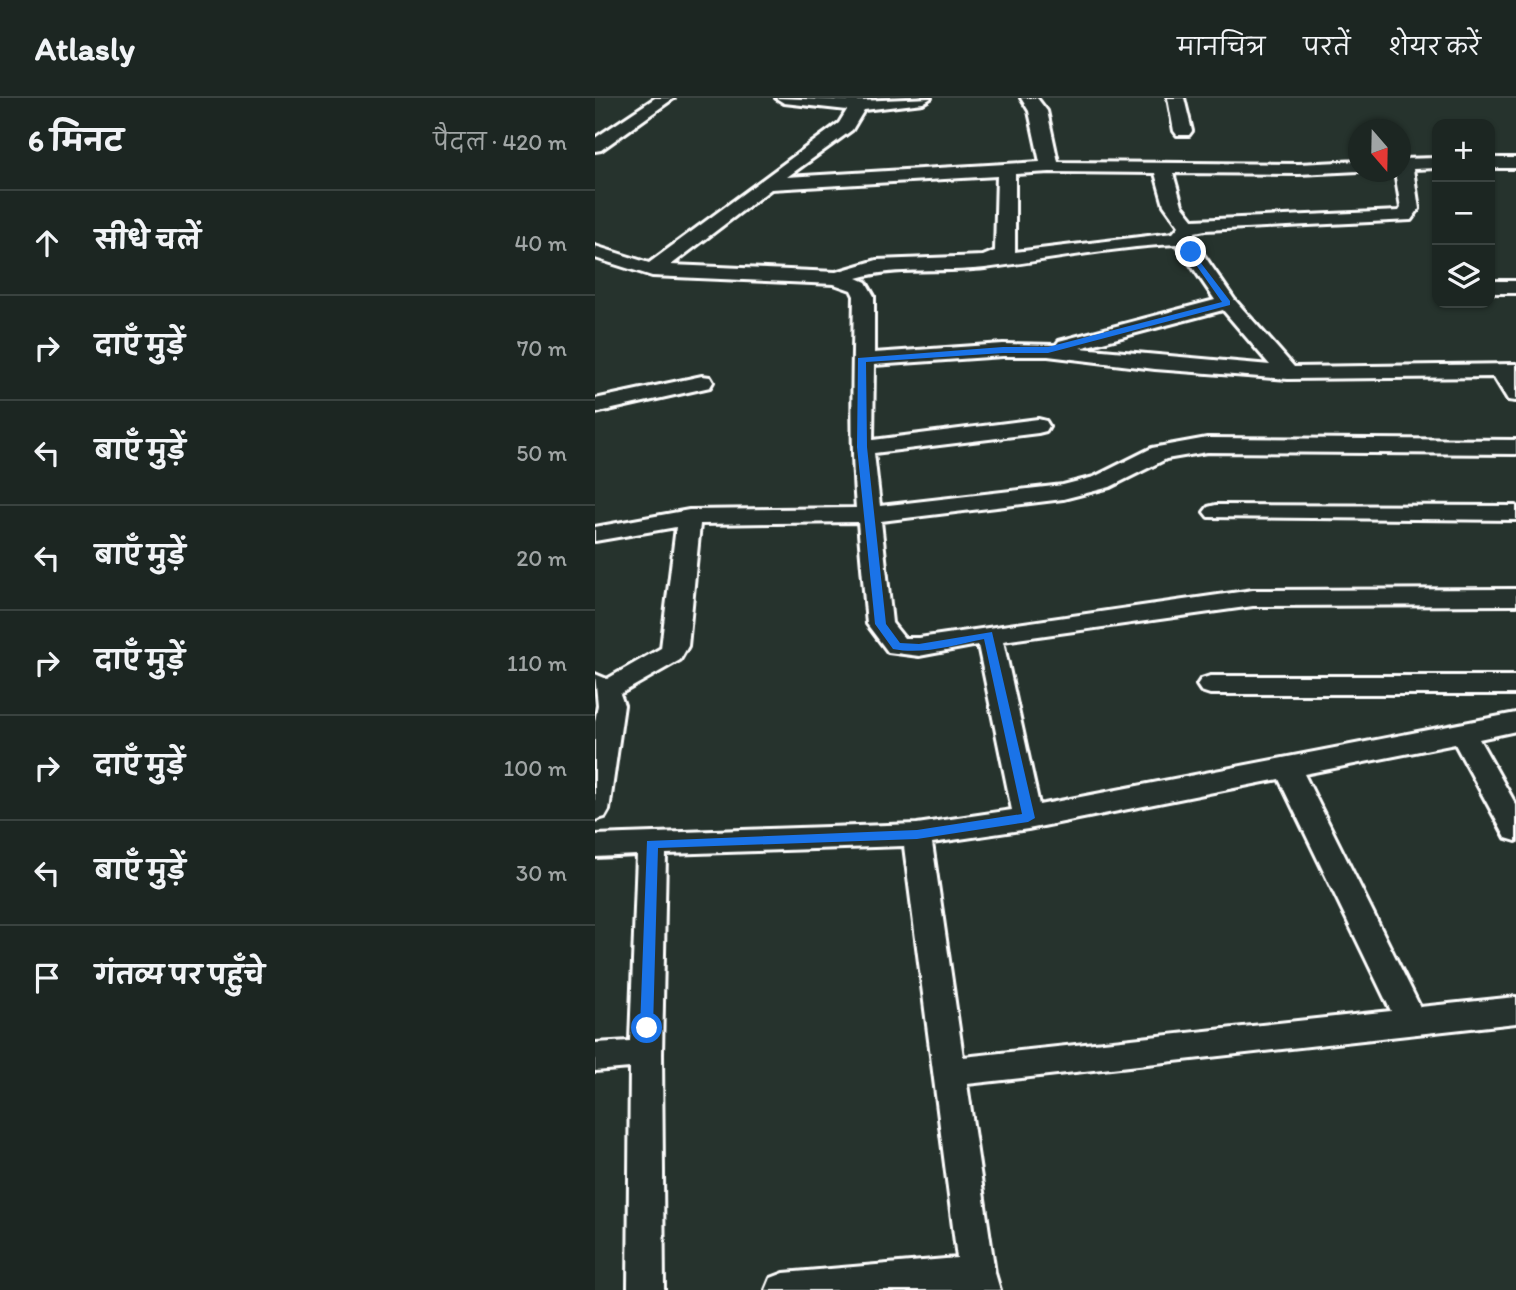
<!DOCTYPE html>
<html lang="hi">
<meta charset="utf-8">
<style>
:root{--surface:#1c2622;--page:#29322f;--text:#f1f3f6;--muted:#a0a5a5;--line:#3a4340}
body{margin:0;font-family:Itim,"Playpen Sans Deva",sans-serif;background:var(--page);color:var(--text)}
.controls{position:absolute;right:21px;top:21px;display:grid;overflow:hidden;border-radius:14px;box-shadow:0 2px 5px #0004}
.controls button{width:63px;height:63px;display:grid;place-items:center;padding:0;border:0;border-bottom:2px solid var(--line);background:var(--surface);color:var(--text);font:35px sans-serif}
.compass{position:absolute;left:753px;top:21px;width:63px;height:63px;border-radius:50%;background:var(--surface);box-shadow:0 2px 5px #0004;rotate:160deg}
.stop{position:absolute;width:21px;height:21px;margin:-16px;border:5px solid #1a73e8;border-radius:50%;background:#fff}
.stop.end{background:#1a73e8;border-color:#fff;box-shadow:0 2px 7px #0008}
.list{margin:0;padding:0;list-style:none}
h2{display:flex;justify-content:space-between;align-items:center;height:91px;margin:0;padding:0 28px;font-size:30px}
h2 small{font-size:23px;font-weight:400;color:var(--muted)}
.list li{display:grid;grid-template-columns:46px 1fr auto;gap:21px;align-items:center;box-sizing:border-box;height:105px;padding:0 28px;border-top:2px solid var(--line)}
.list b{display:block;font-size:26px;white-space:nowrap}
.list em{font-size:23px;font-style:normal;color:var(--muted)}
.icon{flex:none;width:38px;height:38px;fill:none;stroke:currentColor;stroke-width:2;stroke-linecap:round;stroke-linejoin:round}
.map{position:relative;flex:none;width:921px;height:1192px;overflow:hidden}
header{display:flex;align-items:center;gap:42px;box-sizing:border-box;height:98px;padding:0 35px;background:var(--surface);border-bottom:2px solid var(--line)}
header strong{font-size:33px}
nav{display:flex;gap:38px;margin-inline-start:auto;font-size:24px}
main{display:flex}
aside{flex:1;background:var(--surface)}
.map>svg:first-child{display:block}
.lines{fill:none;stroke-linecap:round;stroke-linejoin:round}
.street-casing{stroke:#fff;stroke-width:6}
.street{fill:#26332d;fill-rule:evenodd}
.route{fill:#1a73e8}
</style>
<header>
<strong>Atlasly</strong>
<nav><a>मानचित्र</a><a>परतें</a><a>शेयर करें</a></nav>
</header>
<main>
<aside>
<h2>6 मिनट<small>पैदल · 420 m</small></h2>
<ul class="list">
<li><svg class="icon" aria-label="ahead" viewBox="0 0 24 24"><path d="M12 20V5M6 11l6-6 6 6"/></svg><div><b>सीधे चलें</b></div><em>40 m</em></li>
<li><svg class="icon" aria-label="right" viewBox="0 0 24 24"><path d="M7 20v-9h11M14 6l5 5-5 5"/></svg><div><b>दाएँ मुड़ें</b></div><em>70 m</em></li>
<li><svg class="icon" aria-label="left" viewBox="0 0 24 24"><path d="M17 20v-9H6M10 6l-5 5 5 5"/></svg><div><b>बाएँ मुड़ें</b></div><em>50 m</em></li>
<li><svg class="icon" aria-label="left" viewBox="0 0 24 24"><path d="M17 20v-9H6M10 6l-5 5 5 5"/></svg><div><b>बाएँ मुड़ें</b></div><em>20 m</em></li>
<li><svg class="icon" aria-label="right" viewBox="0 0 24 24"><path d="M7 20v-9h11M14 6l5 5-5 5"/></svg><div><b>दाएँ मुड़ें</b></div><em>110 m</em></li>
<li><svg class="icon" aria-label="right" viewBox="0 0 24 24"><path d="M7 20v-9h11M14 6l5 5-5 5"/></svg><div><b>दाएँ मुड़ें</b></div><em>100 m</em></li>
<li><svg class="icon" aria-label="left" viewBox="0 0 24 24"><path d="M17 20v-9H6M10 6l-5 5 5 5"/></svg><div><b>बाएँ मुड़ें</b></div><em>30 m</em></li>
<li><svg class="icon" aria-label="arrive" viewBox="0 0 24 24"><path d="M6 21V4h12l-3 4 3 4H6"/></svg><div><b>गंतव्य पर पहुँचे</b></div></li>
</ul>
</aside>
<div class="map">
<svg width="921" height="1192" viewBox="0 0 921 1192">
<rect width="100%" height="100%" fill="#26332d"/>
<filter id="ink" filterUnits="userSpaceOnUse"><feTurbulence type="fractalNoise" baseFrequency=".0143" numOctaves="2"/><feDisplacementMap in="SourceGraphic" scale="14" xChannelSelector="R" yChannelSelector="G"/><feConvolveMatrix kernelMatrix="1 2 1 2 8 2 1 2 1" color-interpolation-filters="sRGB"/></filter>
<g filter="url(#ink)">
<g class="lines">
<g class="street-casing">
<path id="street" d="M60,0H79L6,52L0,53V40Z
M181,0L263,3L336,0L328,5L269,12L257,32L192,79L445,64L434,13L426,0H442L452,13L463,64L704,66L764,63V73L704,76L578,75L587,107L599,122L804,113L806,110L800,74H806V61L842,60V70L818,71L824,111L816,122L610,132L600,134L597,140L639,201L699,269L921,266V303L913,302L899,279L693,281L560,271L453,258H408L279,267L278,342L443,321L451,323L454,328L451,333L443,335L279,355L285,408L468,387L499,379L557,350L612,340L921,342V356L612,354L571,361L515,389L468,401L286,423L297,525L309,540H324L658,492L921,491V507L658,508L408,543L444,707L921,615V633L884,641L921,707V743L911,740L860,646L709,676L825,909L921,899V925L372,986L400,1175L405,1192H171L176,1180L189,1175L362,1160L309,748L71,756L67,956L69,1192H33L35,970L0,973V945L35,943L42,757L0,759V737L322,726L417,712L383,547L324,558L293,554L272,526L263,424L105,426L93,548L85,562L25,596L29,607L14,712L10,719L0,722V624L3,607L0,576L12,581L66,550L81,429L0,443V429L94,412L261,410C255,338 258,269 259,198L256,192L239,186L57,178L0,160V148L54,165L244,25L252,12L189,5ZM455,74L560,75L569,107L584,128L578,135L420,154V76ZM402,78L400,153L388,158L282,162L241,174L76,167L176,91ZM582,146L620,202L464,243L461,247L408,246L279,255V198L271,184L262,180C303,168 347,175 390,170C454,162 517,149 582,146ZM628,212L675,267L485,250ZM684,681L796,913L368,959L337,745L433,731Z
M573,0H589L597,33L594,37H582L579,33Z
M895,60H921V70H895Z
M895,183H921V195H895Z
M107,278L115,279L118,284L115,289L0,315V301Z
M621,407L921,408V422L613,419L609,414L613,409Z
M615,578H921V596H615L606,593L602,587L606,581Z"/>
</g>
<use href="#street" class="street"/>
</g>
</g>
<path class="route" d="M596,152L635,203V207L453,255H408L271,264L272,349L291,526L305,545L324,546L397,534L440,720L433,724L322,741L63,750L58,930L52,936L47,934L45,930L52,743L322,732L427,716L389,541C360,547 327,557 298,551L280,526L262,349L263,260L408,249H453L627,204L592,154Z"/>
</svg>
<div class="controls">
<button>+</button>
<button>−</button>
<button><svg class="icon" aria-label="layers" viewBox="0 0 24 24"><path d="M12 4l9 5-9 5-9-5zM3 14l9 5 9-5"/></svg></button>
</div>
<svg class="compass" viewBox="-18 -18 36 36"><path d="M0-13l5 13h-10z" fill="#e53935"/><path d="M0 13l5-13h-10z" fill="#a0a5a5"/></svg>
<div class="stop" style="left:52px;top:930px"></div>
<div class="stop end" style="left:596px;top:154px"></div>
</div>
</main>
